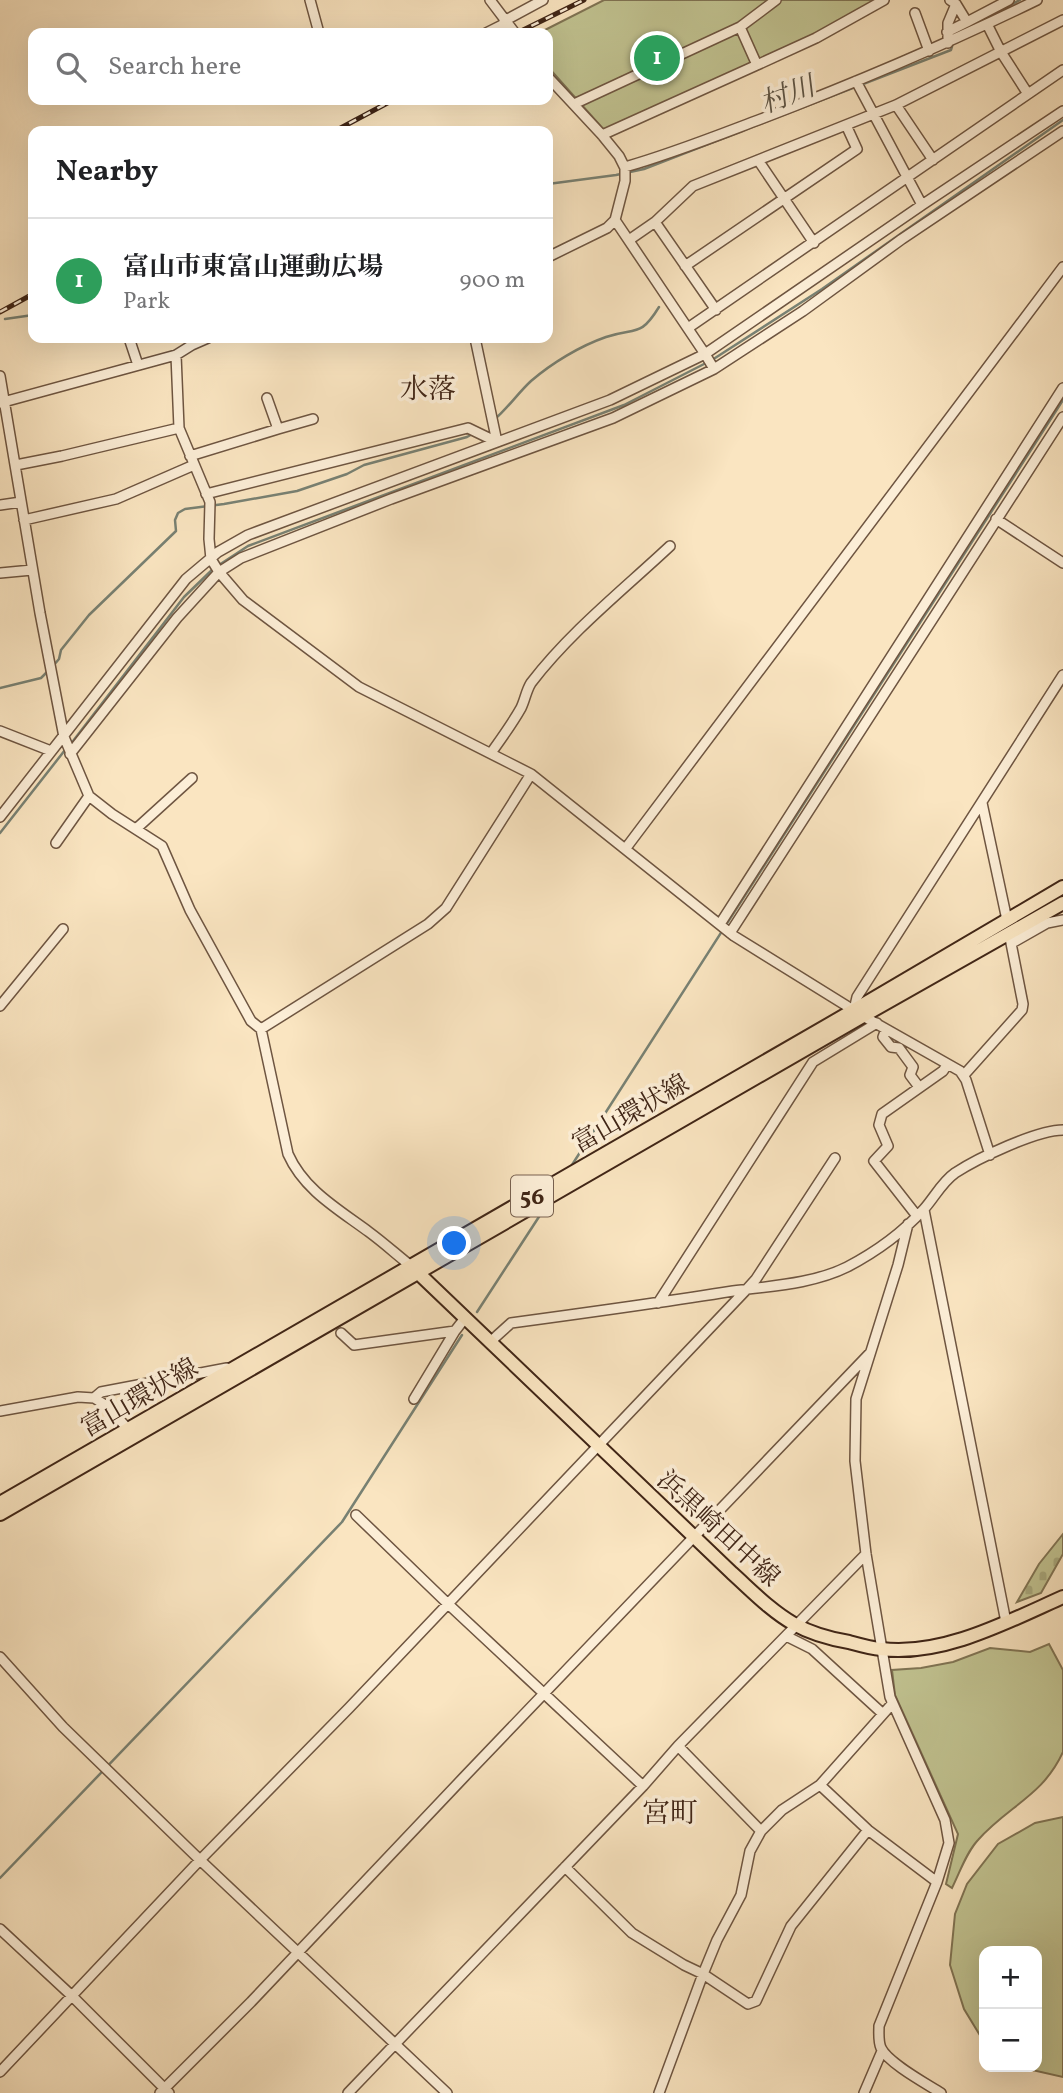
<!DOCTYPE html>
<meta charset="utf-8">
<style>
:root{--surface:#fff;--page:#f2f2f2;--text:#202124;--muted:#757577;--line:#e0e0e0;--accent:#8f2418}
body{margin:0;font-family:Vollkorn,"Noto Serif JP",serif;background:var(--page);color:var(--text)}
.controls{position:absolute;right:21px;bottom:21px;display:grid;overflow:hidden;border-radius:14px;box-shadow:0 7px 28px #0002}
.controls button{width:63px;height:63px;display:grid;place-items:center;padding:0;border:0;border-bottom:2px solid var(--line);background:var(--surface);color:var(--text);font:35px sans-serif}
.you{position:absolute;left:455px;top:1244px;width:24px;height:24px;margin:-18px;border:5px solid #fff;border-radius:50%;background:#1a73e8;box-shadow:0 0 0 10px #1a73e833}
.badge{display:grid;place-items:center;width:46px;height:46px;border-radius:50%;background:var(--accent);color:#fff;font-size:23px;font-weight:700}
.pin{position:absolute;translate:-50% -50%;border:4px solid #fff;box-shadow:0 2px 7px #0006}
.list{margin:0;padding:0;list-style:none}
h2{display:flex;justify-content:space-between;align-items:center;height:91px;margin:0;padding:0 28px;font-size:30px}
h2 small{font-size:23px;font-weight:400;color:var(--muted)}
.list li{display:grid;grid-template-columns:46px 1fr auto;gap:21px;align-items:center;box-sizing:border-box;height:126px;padding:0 28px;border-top:2px solid var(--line)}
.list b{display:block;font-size:26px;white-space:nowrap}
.list p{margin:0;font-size:23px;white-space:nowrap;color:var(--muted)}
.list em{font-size:23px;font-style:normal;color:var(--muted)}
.icon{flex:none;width:38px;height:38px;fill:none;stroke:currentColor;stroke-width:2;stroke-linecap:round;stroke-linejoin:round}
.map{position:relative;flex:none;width:1063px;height:2093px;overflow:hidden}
.search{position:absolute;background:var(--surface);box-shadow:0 7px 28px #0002;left:28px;top:28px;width:525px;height:77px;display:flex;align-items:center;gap:18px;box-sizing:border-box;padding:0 24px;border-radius:14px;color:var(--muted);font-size:26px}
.panel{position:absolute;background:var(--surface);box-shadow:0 7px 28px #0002;left:28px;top:126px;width:525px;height:217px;border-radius:14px}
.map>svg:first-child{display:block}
.cemetery{fill:url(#cemetery-stones);stroke:#807454;stroke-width:2}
.park{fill:#c1c391;stroke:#807454;stroke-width:2}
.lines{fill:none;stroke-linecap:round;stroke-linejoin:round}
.stream{stroke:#788173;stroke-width:2.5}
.minor-casing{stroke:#6e5541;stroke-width:12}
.major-casing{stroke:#402516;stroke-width:16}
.minor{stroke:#fceed7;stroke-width:9}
.major{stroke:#fae5c1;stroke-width:12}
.rail-casing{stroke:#402516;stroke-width:5}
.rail{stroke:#fceed7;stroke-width:2.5;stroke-dasharray:8;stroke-linecap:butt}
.labels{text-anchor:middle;stroke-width:7;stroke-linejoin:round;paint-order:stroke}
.shield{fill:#fceed7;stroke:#786150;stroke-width:2}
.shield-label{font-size:24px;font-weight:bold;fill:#402516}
.street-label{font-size:26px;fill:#402516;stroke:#fceed7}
.water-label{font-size:28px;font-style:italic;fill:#5c5344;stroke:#fceed7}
.neighbourhood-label{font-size:28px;fill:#402516;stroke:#fceed7}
</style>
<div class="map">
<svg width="1063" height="2093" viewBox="0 0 1063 2093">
<defs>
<pattern id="cemetery-stones" width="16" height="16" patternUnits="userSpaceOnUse" patternTransform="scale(1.75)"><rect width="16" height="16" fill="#c1c391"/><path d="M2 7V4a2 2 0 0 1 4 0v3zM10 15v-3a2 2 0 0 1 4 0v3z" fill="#a7a77c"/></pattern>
</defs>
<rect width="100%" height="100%" fill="#fae5c1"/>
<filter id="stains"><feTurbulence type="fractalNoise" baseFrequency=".00286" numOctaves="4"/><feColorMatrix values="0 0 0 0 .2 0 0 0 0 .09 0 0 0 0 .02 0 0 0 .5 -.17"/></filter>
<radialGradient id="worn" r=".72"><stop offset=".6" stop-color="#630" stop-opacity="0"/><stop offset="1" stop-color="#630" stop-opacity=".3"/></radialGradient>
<path class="cemetery" d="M1063,1534V1554L1041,1593L1017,1602L1039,1564Z"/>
<path class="park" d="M604,0H877L813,37L605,131L548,67V33H539Z
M1049,1644L1063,1670V1752C1043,1796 1008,1806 978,1840C966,1853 960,1872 952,1888L946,1884L958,1834L895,1695L892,1670L921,1668L953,1662L990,1648L1030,1652Z
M1063,1817V2077L1019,2067H1037V1951H984V2042L964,2009L950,1965L955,1914L967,1884L998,1844L1035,1823Z"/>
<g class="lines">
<path class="stream" d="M956,33L1020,0
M548,184L616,175L644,169L951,50L953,43
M5,319L33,315
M712,360L822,289L1063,120
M494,420C508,408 518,393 531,381C552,363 580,346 606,337C636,327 640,338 659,307
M219,565L248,546L624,405L706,363
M53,666L59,659L61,650L89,615L176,531L175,520L178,513L185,509L224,504L297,491L347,474L364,465L467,437L474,433
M0,688L41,678L48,671
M70,745L184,597L213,569
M0,833L65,750
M570,1168L1063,400
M477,1312L546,1206
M0,1878L342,1522L462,1335"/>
<g class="minor-casing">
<path id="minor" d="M310,0L319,33
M490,0L515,33
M915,13L929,51
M504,21L543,0
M967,22L1009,0
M987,24L1001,52L1028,94
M947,32L967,22L956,4
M486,33L506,23
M948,43V23L956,4L950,0
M757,65L816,38L884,0
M548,77L602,135L619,156L625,168V181L615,220L607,228L548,257
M856,81L922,205L1063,111
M574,104L740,27L776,0
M896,105L933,160
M602,135L757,65L740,27
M758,160L814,243
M625,167C671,154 716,136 761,119C855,83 947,44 1037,0
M922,205L705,354L714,369L803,311L902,239L1063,131
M655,222L716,310
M629,240L655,222L693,186L896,105L1063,20
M685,266L857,149L846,125
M688,328L1063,70
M129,338L138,365
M176,355L179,428L210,502L209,539L211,559L219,572L243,600L359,687L531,774L734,936L863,1016L960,1071L966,1080L990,1155
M0,376L40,613L64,737L89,796L112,814L162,846L190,910L251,1021L261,1029L428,924L446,908L531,774
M0,403L176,355L192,345L208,338
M278,429L313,419
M190,456L278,429L267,398
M16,465L62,456L179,428
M206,494L468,428L497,442L475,338
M0,505L21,502
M996,519L1063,563
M24,520L116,499L194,465
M0,573L32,570
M0,731L51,751
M491,753C501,739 512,724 521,708C525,700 526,691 531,683C571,631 623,590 670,546
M70,754L177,618L219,572L241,558L391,499L613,418L714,369
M982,803L1007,920
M0,817L186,579L218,552L248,535L610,400L705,354L615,220
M137,828L192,778
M56,843L89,796
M626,848L1063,267
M720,924L1063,388
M730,933L1063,417
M1012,943L1047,923L1063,920
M0,1006L63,929
M854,1010L857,997L1063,675
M261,1029L288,1154C304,1190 338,1209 369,1232C384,1243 397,1255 411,1266
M886,1029L883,1037L891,1047L899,1048L913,1067L910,1075L919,1087
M964,1075L1022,1010L1023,1004L1009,933
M924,1210L1006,1622
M917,1216L874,1161L888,1146L879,1125L882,1114L943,1071L947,1065
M908,1224L898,1265L856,1399L855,1461L866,1554L890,1697L945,1820L949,1843L937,1882L879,2026C879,2033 878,2041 881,2048C888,2063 927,2084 941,2093
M658,1303L813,1062L877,1023
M341,1333L354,1345L455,1331L465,1318
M490,1342L511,1323C585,1313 659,1303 733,1291C770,1286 813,1284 847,1267C874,1253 903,1232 924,1209C934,1198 942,1182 955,1173C978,1158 1037,1130 1063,1130
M94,1398L107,1406L128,1429
M414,1399L455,1331
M0,1411L78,1397L94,1398L101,1392L227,1368
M356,1515L447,1603L643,1786
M786,1636L812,1649L883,1714
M0,1657L63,1727L200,1860L447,2093
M678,1746L761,1831
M820,1785L868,1830L937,1882
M565,1867L632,1933L684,1965L703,1974L748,2004L756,2001L791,1926L868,1830
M0,1929L72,1996L169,2093
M0,2072L200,1860L349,1708L747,1289L756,1279L835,1158
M160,2093L251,2002L465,1776L870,1353
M348,2093L643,1786L678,1746L866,1554
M659,2093L703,1974L717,1940L741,1895L750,1851L761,1831L782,1810L820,1785L892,1704
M864,2093L882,2051"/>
</g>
<g class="major-casing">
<path id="major" d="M414,1269L732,1573C752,1591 771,1611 794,1624C810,1633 831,1639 849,1642C860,1645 870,1648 881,1649C942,1657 1009,1621 1063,1597
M0,1503L854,1010L1063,887
M0,1514L863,1016L1063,903"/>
</g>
<use href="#minor" class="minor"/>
<use href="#major" class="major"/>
<g class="rail-casing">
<path id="rail" d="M517,33L584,0
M335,131L393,100
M0,312L33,294"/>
</g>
<use href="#rail" class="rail"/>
</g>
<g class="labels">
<rect class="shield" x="511" y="1175.5" width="42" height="41" rx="5"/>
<g class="shield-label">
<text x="532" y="1204">56</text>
</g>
<g class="street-label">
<text transform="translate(630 1113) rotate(-30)" y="9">富山環状線</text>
<text transform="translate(139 1397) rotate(-30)" y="9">富山環状線</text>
<text transform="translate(719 1528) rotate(43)" y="9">浜黒崎田中線</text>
</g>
<g class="water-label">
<text transform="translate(787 94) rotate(-21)" y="10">村川</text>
</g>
<g class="neighbourhood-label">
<text x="428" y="398">水落</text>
<text x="670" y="1822">宮町</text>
</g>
</g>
<rect width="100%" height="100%" filter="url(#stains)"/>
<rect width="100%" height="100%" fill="url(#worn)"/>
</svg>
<div class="controls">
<button>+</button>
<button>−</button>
</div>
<div class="you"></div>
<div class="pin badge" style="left:657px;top:58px;background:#2e9e5b">1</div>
<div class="search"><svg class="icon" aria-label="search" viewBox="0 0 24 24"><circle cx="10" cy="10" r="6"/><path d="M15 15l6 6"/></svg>Search here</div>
<section class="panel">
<h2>Nearby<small></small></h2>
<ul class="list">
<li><span class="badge" style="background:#2e9e5b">1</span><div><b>富山市東富山運動広場</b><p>Park</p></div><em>900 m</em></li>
</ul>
</section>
</div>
